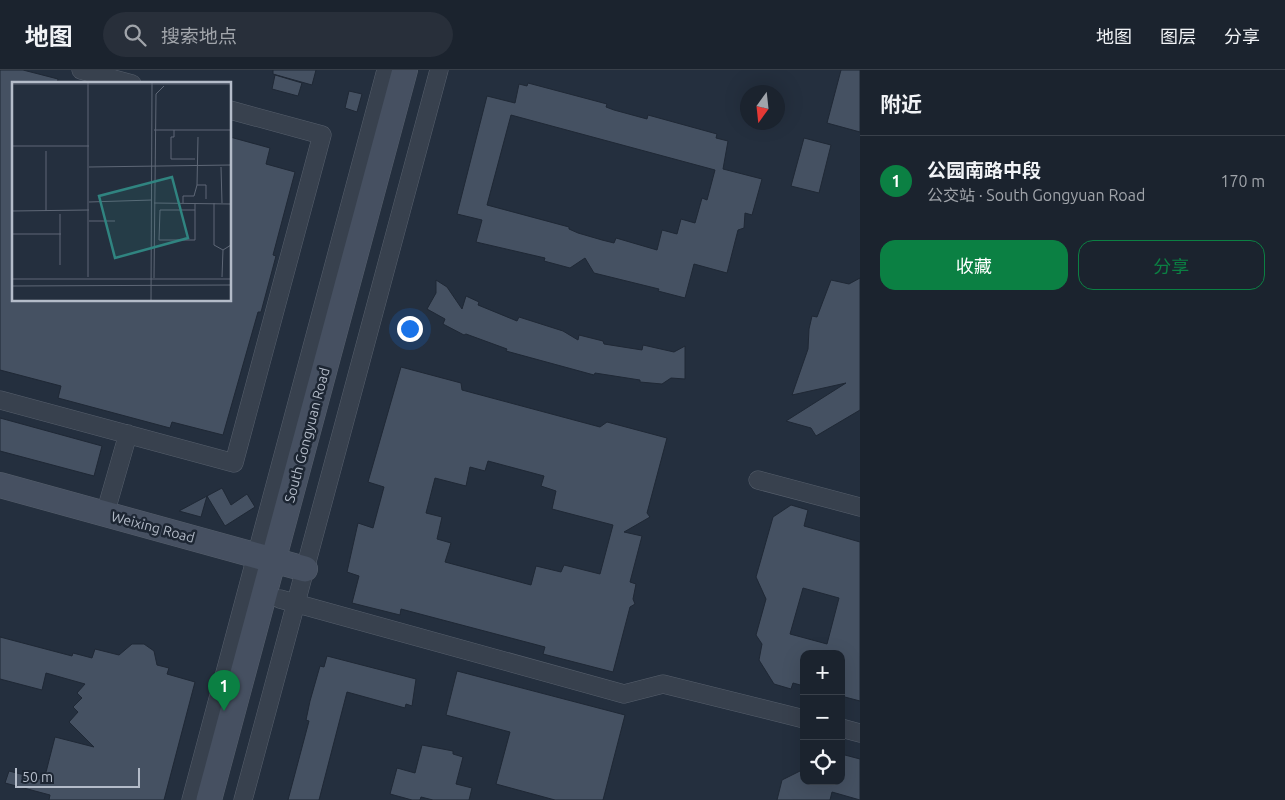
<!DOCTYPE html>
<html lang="zh">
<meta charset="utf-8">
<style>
:root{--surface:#1b232e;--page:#282f3a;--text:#f1f3f6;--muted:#a0a4aa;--line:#39404a;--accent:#0b8043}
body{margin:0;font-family:Ubuntu,"Noto Sans SC",sans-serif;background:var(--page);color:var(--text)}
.controls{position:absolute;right:15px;bottom:15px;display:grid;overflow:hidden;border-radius:10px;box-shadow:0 5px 20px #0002}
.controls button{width:45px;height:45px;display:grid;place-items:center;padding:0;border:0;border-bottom:1px solid var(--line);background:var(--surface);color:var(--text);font:25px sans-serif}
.compass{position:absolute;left:740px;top:15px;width:45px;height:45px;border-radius:50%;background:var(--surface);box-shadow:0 5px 20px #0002;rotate:195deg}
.scale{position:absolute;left:15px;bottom:12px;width:125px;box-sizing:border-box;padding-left:5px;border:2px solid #b4bcc9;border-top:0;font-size:14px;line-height:18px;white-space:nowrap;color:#b4bcc9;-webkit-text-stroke:4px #1d2633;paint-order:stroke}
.you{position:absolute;left:409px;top:258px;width:18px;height:18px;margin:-12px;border:4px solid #fff;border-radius:50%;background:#1a73e8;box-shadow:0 0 0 8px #1a73e833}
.badge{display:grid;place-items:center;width:32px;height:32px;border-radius:50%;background:var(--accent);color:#fff;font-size:16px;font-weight:700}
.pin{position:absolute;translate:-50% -41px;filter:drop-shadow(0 1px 2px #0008)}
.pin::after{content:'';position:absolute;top:26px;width:18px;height:15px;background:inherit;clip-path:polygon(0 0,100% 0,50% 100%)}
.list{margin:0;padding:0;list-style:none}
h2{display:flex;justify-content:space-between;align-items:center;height:65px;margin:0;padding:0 20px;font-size:21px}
h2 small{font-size:16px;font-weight:400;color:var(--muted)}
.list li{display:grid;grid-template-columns:32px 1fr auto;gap:15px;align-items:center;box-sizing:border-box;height:90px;padding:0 20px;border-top:1px solid var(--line)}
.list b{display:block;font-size:19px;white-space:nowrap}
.list p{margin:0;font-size:16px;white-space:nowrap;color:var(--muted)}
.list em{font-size:16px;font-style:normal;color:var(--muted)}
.actions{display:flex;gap:10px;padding:15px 20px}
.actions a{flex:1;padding:11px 0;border:1px solid var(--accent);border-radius:15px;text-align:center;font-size:18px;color:var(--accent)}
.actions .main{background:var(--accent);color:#fff}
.icon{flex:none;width:28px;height:28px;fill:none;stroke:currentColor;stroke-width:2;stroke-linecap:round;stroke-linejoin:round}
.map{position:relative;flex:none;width:860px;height:730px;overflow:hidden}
header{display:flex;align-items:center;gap:30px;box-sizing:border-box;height:70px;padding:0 25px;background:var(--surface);border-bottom:1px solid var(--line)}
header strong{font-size:24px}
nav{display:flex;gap:28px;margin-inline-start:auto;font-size:18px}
.search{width:350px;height:45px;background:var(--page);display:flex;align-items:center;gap:12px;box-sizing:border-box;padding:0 18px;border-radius:28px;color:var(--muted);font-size:19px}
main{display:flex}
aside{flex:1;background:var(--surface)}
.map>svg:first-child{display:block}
.building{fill:#455162;stroke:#1f2835;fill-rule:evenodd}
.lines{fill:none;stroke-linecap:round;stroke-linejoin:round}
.street-casing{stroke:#565f6c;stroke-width:19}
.secondary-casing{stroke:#565f6c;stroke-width:26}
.street{stroke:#38414e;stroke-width:18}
.secondary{stroke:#465061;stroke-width:25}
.labels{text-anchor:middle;stroke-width:5;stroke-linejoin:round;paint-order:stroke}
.street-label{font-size:14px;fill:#b4bcc9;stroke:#1d2633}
.inset-road{fill:none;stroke:#5e6776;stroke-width:1}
.view{fill:#308480;fill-opacity:0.15;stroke:#308480;stroke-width:2.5}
.inset-edge{fill:none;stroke:#b4bcc9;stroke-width:2.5}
</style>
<header>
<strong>地图</strong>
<div class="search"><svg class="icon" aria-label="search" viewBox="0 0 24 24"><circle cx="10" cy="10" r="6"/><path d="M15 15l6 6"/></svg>搜索地点</div>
<nav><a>地图</a><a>图层</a><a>分享</a></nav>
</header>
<main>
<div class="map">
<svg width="860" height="730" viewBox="0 0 860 730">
<rect width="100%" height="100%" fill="#242f3e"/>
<path class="building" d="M0,0H23L58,9L57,14H14V230H230V67L270,78L266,94L295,102L273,185L276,186L261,242H258L223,365L172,352L170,358L58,328L61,316L0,300Z
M273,0H316L312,15L273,4Z
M841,0H860V62L827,53Z
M275,5L302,13L298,26L272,19Z
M528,13L607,34L606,37L614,40L647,49L648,45L717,64L716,68L728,71L723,99L762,109L752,145L745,143L744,158L738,160L727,203L694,194L685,228L658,221L659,219L594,203L585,188L570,198L544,191L545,188L476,172L482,150L457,144L487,26L515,33L519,14L527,16ZM511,45L715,100L707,130L702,128L695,153L681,149L677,164L662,160L657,180L616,168L614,173L602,170L578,163L569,159V157L487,135Z
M349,21L362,24L357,42L345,38Z
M804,68L831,75L819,123L791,116Z
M860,208V340L816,366L811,358L786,351L846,313L792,325L808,279L809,259L812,246L817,247L831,210L849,214Z
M436,210L447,217L462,239L466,226L479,232L478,235L517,251L519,247L563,261L578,270L579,265L603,271L604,274L642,280L643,275L674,282L685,276V309L671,308L662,314L640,312V310L595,303L594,305L506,281L507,279L466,264L464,265L443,254L445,249L427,239L436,223Z
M401,297L461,313L462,320L600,357L607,352L667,368L647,443L650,447L624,462L642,466L630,512L636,514L633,529L635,534L630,537L613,602L543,584L545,577L401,539L400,545L352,533L359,506L347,502L358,453L373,458L384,417L368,412ZM488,391L544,406L541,416L556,421L552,439L613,455L600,504L564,495L561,502L536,496L531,515L445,492L451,473L437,469L442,447L426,443L435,408L466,416L470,397L485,401Z
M0,348L102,376L94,406L0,381Z
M222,418L231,435L247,424L255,437L225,456L207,426L201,447L179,441Z
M791,435L808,440L804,456L860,472V631L841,626V584H804V616L793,613L791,619L774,614L759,590L762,574L756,565L766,529L756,507L773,447ZM803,518L839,528L827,574L790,564Z
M0,567L72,586L73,583L92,588L95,579L119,585L132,574H144L154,581L157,595L169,598L167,604L195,612L164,730H49L50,725L5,713L9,701L44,710L55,667L94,677L69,652L78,642L73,637L82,628L77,623L85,614L46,603L42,620L0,609Z
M327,586L416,609L412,636L406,634L405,638L347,622L319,730H288L309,651L306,650L310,631L320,596L324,597Z
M457,601L625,645L603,730H555L496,714L510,662L446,645Z
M422,675L453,681V684L463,687L456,714L472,718L469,730H433L421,727L420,730H412L390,724L397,698L415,703Z
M841,684L860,689V730L832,722L830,730H777L782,710L804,699V711H841Z"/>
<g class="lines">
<g class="street-casing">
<path id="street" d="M81,0L132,14
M0,330L234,393L322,65L230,40
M758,410L860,437
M105,444L128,364
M280,529L624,624L663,614L804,649
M841,658L860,663
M191,730L386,0
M243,730L439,0"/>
</g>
<g class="secondary-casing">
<path id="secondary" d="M0,415L305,499
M209,730L405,0"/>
</g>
<use href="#street" class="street"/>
<use href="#secondary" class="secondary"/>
</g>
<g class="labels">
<g class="street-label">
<text transform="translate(307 365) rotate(-75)" y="5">South Gongyuan Road</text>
<text transform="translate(153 457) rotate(15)" y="5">Weixing Road</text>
</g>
</g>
<g transform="translate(12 12)">
<rect width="219" height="219" fill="#242f3e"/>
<path class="inset-road" d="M0,2H219M142,48H219M162,48V55H159V77H183M0,64H77M34,69V129M77,85L219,83M209,85L210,121M185,103H194V117M77,120L140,118M142,121L219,122M171,121V114H182L185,103L186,55M183,121V158H147L148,128H183M202,121V163L211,168L219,163M0,129L77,128M48,132V183M0,137V177M77,139H103M1,152H49M76,195V1M210,195L211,168M142,196L144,12L152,4M0,197H219M0,204L219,203M139,218L140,1"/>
<path class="view" d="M160,95L176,156L103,176L87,114Z"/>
<rect width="219" height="219" class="inset-edge"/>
</g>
</svg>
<div class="controls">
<button>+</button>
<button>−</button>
<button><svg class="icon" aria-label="locate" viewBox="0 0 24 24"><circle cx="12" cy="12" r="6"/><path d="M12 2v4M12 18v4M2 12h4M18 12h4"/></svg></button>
</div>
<svg class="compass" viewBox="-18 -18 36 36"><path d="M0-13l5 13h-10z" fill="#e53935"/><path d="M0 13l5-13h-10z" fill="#a0a4aa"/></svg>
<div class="scale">50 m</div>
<div class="you"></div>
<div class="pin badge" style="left:224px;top:641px">1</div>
</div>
<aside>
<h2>附近<small></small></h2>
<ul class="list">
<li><span class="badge">1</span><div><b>公园南路中段</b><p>公交站 · South Gongyuan Road</p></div><em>170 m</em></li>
</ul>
<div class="actions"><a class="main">收藏</a><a>分享</a></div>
</aside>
</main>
